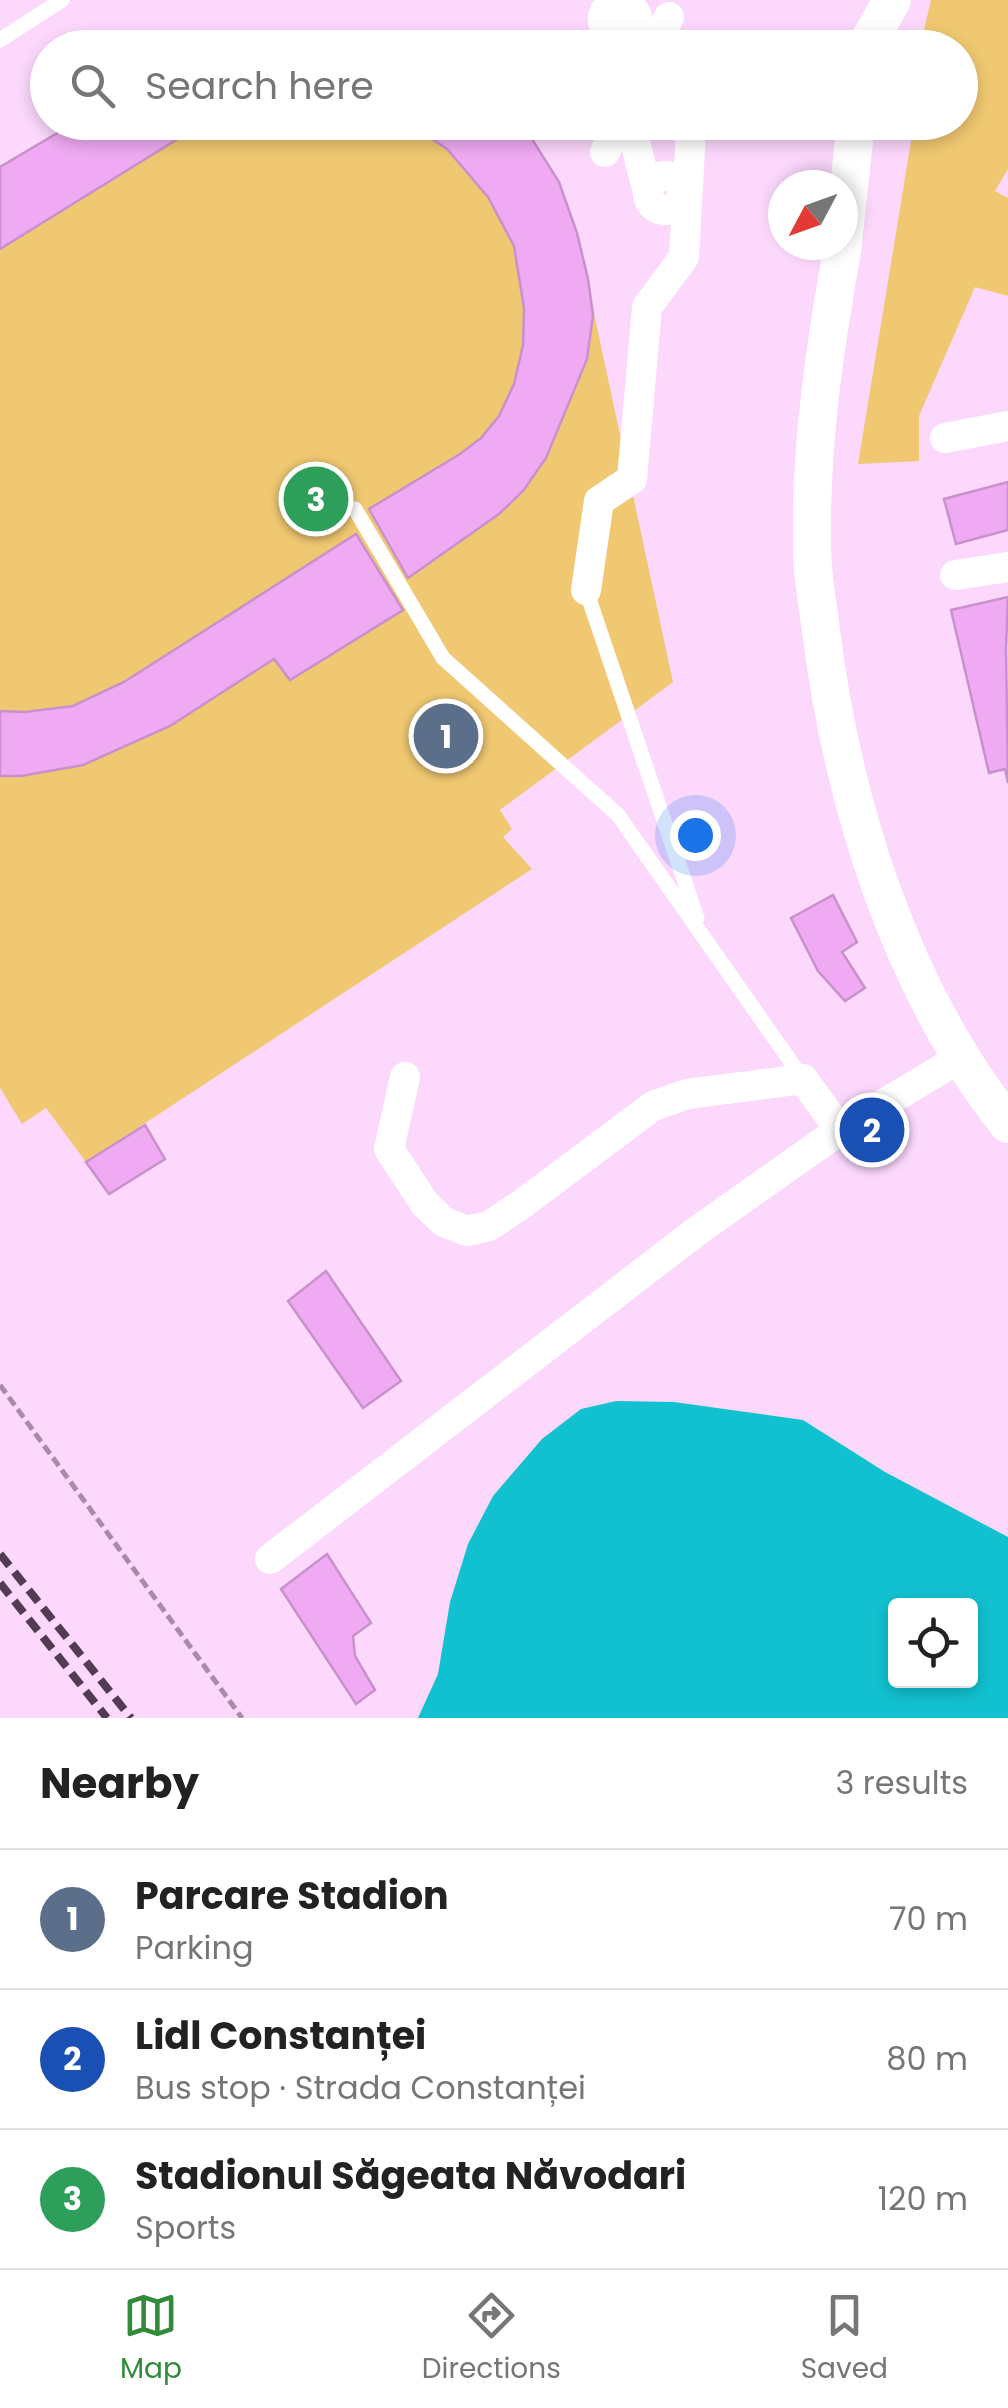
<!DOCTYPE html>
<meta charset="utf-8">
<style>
:root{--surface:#fff;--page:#f6f6f6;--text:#222;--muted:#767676;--line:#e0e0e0;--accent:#328b3b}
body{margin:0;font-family:Poppins,sans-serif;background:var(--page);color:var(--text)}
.controls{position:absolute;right:30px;bottom:30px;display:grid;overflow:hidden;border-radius:10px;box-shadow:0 5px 15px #0003}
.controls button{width:90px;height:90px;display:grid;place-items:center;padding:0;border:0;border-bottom:2px solid var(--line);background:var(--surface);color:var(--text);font:50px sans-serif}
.compass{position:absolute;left:768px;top:170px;width:90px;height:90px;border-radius:50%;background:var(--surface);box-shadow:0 5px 15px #0003;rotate:229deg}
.you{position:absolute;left:695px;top:835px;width:35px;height:35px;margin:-25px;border:8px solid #fff;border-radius:50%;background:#1a73e8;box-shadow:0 0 0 15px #1a73e833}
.badge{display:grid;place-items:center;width:65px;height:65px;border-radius:50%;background:var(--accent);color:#fff;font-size:32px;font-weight:700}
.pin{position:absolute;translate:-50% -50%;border:5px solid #fff;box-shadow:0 2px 10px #0006}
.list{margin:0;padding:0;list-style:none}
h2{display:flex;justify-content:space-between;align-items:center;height:130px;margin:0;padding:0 40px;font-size:42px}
h2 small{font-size:32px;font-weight:400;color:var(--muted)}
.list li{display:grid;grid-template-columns:65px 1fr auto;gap:30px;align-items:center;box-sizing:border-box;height:140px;padding:0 40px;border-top:2px solid var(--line)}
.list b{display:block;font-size:38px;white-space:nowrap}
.list p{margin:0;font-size:32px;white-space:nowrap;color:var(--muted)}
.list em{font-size:32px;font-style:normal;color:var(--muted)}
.icon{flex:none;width:55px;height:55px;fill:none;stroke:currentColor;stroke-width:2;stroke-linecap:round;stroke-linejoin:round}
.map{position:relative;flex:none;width:1008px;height:1718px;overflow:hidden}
.search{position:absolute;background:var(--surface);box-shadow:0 5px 15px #0003;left:30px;right:30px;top:30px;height:110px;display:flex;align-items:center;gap:25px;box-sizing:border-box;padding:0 35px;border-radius:55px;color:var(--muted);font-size:38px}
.sheet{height:550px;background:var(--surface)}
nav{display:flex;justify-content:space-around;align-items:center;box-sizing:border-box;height:140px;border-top:2px solid var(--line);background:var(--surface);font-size:28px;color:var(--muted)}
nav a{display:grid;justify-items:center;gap:5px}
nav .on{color:var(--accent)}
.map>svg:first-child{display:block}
.green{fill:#f0c871}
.water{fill:#12c1d0;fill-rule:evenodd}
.building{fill:#f0aaf3;stroke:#c991cc;stroke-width:2.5}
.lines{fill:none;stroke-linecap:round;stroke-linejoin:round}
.path{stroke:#a88aa9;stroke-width:5;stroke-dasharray:10 5;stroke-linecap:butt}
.service{stroke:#fff;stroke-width:15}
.minor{stroke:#fff;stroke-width:30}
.tertiary{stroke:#fff;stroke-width:38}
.rail{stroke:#533b54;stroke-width:8;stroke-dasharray:15 8;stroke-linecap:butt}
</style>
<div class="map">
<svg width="1008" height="1718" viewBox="0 0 1008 1718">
<rect width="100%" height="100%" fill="#fcd8fd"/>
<path class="green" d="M931,0H1008V169L995,191L1008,198V296L975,287L919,416V461L858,464L914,123L960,122V48L920,47Z
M76,123H517L559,182L577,234L673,682L500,810L512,829L503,837L532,869L86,1162L46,1108L22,1124L0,1088V167Z"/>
<path class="water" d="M616,1401L674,1402L803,1420L885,1472L1008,1537V1718H418L438,1674L450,1602L468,1544L493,1496L542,1439L581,1409ZM896,1606H970V1680H896Z"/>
<path class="building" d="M314,37L375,48H231L268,40Z
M76,122H205L0,249V167Z
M406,122H517L532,139L559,182L577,233L588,279L593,315L587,359L546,458L523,491L499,514L408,578L369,509L460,454L481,438L499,416L514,384L523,345L524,308L514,246L488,197L447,149Z
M1008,482V530L956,544L944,499Z
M356,534L403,610L290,680L274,659L170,726L83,765L21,776H0V711L25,712L73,706L124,682Z
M1008,597L1006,649L1008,783L1005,769L989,773L951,610Z
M833,895L857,942L842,952L865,988L845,1001L818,971L791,918Z
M145,1125L165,1159L109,1194L86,1162Z
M326,1271L401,1381L363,1408L288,1301Z
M327,1554L371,1623L353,1636L355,1656L375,1690L356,1704L281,1589Z"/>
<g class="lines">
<path class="path" d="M0,1385L242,1718"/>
<path class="service" d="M0,40L62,0
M355,509L443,658L618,815L803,1079
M586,590L697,918"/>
<path class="minor" d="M636,14V25L624,36L608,32C600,22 601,12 612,4L629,5L636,14L644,48
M571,45L575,48
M655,48L669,17
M630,122L649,197
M605,152L619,122
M648 193a17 17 0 1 1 34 0a17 17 0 1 1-34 0Z
M945,438L1008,426
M955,575L1008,567
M586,590L599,501L632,479L647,307L684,257L691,131L667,122
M405,1077L389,1149L425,1204L444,1222L467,1231L489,1226L522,1204L653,1106L687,1094L803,1079L840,1130
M270,1559L697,1231L840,1130L960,1058"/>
<path class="tertiary" d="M867,45L892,0
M843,242L856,122
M843,245C825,346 810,445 812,548C812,575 818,604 821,631C843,803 899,987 1008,1124"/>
<path class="rail" d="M0,1554L131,1718
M0,1583L107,1718"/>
</g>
</svg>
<div class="controls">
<button><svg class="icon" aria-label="locate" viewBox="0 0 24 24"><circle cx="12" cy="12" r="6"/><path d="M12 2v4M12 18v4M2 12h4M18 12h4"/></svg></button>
</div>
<svg class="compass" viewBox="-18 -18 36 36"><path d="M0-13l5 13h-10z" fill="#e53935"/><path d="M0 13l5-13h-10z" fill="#767676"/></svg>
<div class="you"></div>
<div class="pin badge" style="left:446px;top:736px;background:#5c6f8a">1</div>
<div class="pin badge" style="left:872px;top:1130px;background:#1a4fb4">2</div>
<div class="pin badge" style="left:316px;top:499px;background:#2e9e5b">3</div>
<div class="search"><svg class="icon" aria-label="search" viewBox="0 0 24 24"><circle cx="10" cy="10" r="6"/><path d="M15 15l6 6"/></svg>Search here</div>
</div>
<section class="sheet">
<h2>Nearby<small>3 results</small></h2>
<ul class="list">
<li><span class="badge" style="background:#5c6f8a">1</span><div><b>Parcare Stadion</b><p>Parking</p></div><em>70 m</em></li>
<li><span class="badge" style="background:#1a4fb4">2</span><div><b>Lidl Constanței</b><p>Bus stop · Strada Constanței</p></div><em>80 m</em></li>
<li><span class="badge" style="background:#2e9e5b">3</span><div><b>Stadionul Săgeata Năvodari</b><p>Sports</p></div><em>120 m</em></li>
</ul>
</section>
<nav>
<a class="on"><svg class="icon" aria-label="map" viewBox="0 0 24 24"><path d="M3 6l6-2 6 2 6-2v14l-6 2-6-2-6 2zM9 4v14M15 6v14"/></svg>Map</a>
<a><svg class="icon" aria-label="directions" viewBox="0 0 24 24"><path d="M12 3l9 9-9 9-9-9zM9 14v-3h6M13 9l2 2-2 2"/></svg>Directions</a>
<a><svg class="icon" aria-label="saved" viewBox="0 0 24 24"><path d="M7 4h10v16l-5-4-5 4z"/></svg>Saved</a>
</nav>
